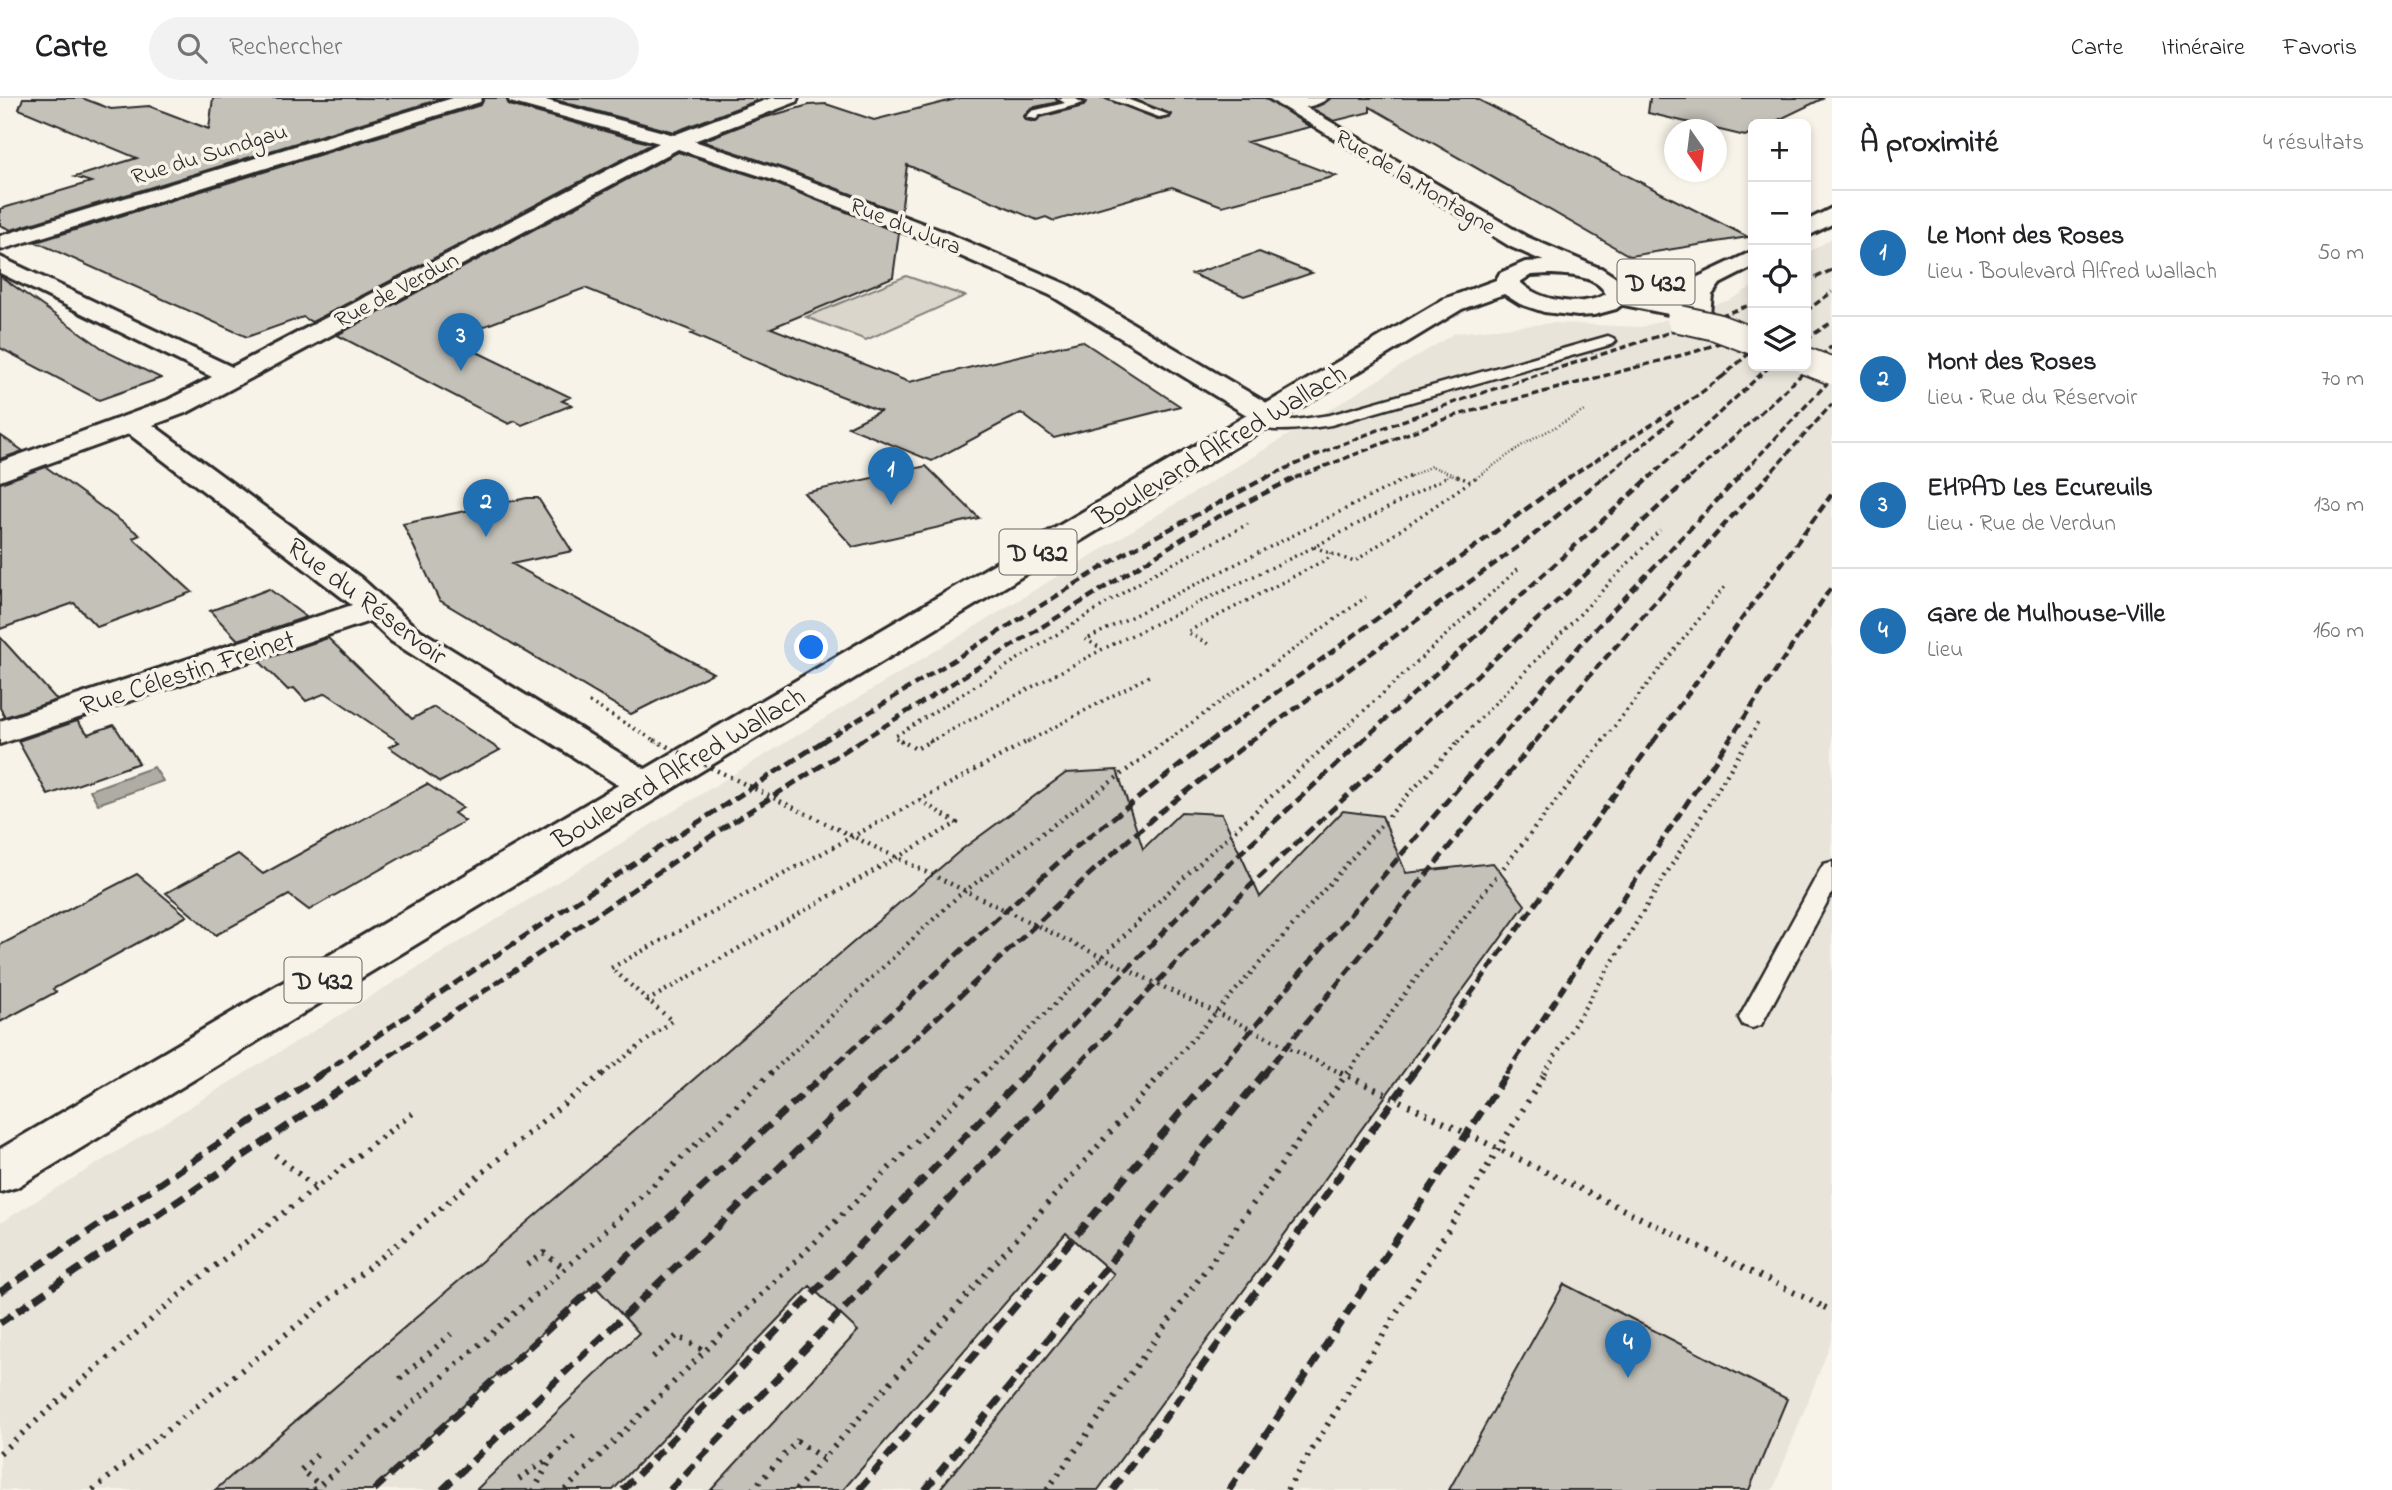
<!DOCTYPE html>
<html lang="fr">
<meta charset="utf-8">
<style>
:root{--surface:#fff;--page:#f2f2f2;--text:#202124;--muted:#757577;--line:#e0e0e0;--accent:#1f6fb2}
body{margin:0;font-family:"Indie Flower",sans-serif;background:var(--page);color:var(--text)}
.controls{position:absolute;right:21px;top:21px;display:grid;overflow:hidden;border-radius:10px;box-shadow:0 4px 10px #0003}
.controls button{width:63px;height:63px;display:grid;place-items:center;padding:0;border:0;border-bottom:2px solid var(--line);background:var(--surface);color:var(--text);font:35px sans-serif}
.compass{position:absolute;left:1664px;top:21px;width:63px;height:63px;border-radius:50%;background:var(--surface);box-shadow:0 4px 10px #0003;rotate:166deg}
.you{position:absolute;left:812px;top:550px;width:24px;height:24px;margin:-18px;border:5px solid #fff;border-radius:50%;background:#1a73e8;box-shadow:0 0 0 10px #1a73e833}
.badge{display:grid;place-items:center;width:46px;height:46px;border-radius:50%;background:var(--accent);color:#fff;font-size:23px;font-weight:700}
.pin{position:absolute;translate:-50% -58px;filter:drop-shadow(0 2px 4px #0008)}
.pin::after{content:'';position:absolute;top:37px;width:24px;height:21px;background:inherit;clip-path:polygon(0 0,100% 0,50% 100%)}
.list{margin:0;padding:0;list-style:none}
h2{display:flex;justify-content:space-between;align-items:center;height:91px;margin:0;padding:0 28px;font-size:30px}
h2 small{font-size:23px;font-weight:400;color:var(--muted)}
.list li{display:grid;grid-template-columns:46px 1fr auto;gap:21px;align-items:center;box-sizing:border-box;height:126px;padding:0 28px;border-top:2px solid var(--line)}
.list b{display:block;font-size:26px;white-space:nowrap}
.list p{margin:0;font-size:23px;white-space:nowrap;color:var(--muted)}
.list em{font-size:23px;font-style:normal;color:var(--muted)}
.icon{flex:none;width:38px;height:38px;fill:none;stroke:currentColor;stroke-width:2;stroke-linecap:round;stroke-linejoin:round}
.map{position:relative;flex:none;width:1832px;height:1392px;overflow:hidden}
header{display:flex;align-items:center;gap:42px;box-sizing:border-box;height:98px;padding:0 35px;background:var(--surface);border-bottom:2px solid var(--line)}
header strong{font-size:33px}
nav{display:flex;gap:38px;margin-inline-start:auto;font-size:24px}
.search{width:490px;height:63px;background:var(--page);display:flex;align-items:center;gap:18px;box-sizing:border-box;padding:0 24px;border-radius:38px;color:var(--muted);font-size:26px}
main{display:flex}
aside{flex:1;background:var(--surface)}
.map>svg:first-child{display:block}
.built{fill:#e8e4da}
.green{fill:#dad6cc;stroke:#82807c;stroke-width:2}
.water{fill:#afaca4;stroke:#7a7874;stroke-width:2}
.building{fill:#c4c1b9;stroke:#2b2b2b;stroke-width:2}
.lines{fill:none;stroke-linecap:round;stroke-linejoin:round}
.lane-casing{stroke:#2b2b2b;stroke-width:5}
.street-casing{stroke:#2b2b2b;stroke-width:6}
.secondary-casing{stroke:#2b2b2b;stroke-width:6}
.primary-casing{stroke:#2b2b2b;stroke-width:6}
.path-far3{stroke:#2b2b2b;stroke-width:2.5;stroke-dasharray:1 2.5;stroke-linecap:butt}
.path-far2{stroke:#2b2b2b;stroke-width:3.5;stroke-dasharray:2 4.5;stroke-linecap:butt}
.path-far1{stroke:#2b2b2b;stroke-width:4.5;stroke-dasharray:2 5;stroke-linecap:butt}
.path{stroke:#2b2b2b;stroke-width:6;stroke-dasharray:2.5 7;stroke-linecap:butt}
.lane{fill:#f7f3e8;fill-rule:evenodd}
.street{fill:#f7f3e8;fill-rule:evenodd}
.secondary{fill:#f7f3e8;fill-rule:evenodd}
.primary{fill:#f7f3e8;fill-rule:evenodd}
.rail-far3{stroke:#2b2b2b;stroke-width:3.5;stroke-dasharray:7 3.5;stroke-linecap:butt}
.rail-far2{stroke:#2b2b2b;stroke-width:4.5;stroke-dasharray:9 4.5;stroke-linecap:butt}
.rail-far1{stroke:#2b2b2b;stroke-width:5;stroke-dasharray:11 5;stroke-linecap:butt}
.rail{stroke:#2b2b2b;stroke-width:7;stroke-dasharray:14 7;stroke-linecap:butt}
.secondary-bridge-casing{stroke:#2b2b2b;stroke-width:30;stroke-linecap:butt}
.path-bridge-far2{stroke:#2b2b2b;stroke-width:3.5;stroke-dasharray:2 4.5;stroke-linecap:butt}
.path-bridge-far1{stroke:#2b2b2b;stroke-width:4.5;stroke-dasharray:2 5;stroke-linecap:butt}
.path-bridge{stroke:#2b2b2b;stroke-width:6;stroke-dasharray:2.5 7;stroke-linecap:butt}
.secondary-bridge{stroke:#f7f3e8;stroke-width:26}
.labels{text-anchor:middle;stroke-width:7;stroke-linejoin:round;paint-order:stroke}
.far-street-label{font-size:23px;fill:#2b2b2b;stroke:#f7f3e8}
.shield{fill:#f7f3e8;stroke:#686764;stroke-width:2}
.shield-label{font-size:26px;font-weight:bold;fill:#2b2b2b}
.street-label{font-size:28px;fill:#2b2b2b;stroke:#f7f3e8}
</style>
<header>
<strong>Carte</strong>
<div class="search"><svg class="icon" aria-label="search" viewBox="0 0 24 24"><circle cx="10" cy="10" r="6"/><path d="M15 15l6 6"/></svg>Rechercher</div>
<nav><a>Carte</a><a>Itinéraire</a><a>Favoris</a></nav>
</header>
<main>
<div class="map">
<svg width="1832" height="1392" viewBox="0 0 1832 1392">
<rect width="100%" height="100%" fill="#f7f3e8"/>
<filter id="ink" filterUnits="userSpaceOnUse"><feTurbulence type="fractalNoise" baseFrequency=".0143" numOctaves="2"/><feDisplacementMap in="SourceGraphic" scale="14" xChannelSelector="R" yChannelSelector="G"/><feConvolveMatrix kernelMatrix="1 2 1 2 8 2 1 2 1" color-interpolation-filters="sRGB"/></filter>
<g filter="url(#ink)">
<path class="built" d="M1832,140V1242L1773,1392H0V1125L1455,235L1551,225L1641,229L1730,202L1753,188V268H1806V156Z"/>
<path class="green" d="M906,178L965,198L866,242L806,219Z"/>
<path class="water" d="M154,669L163,683L98,706L90,692Z"/>
<path class="building" d="M23,0H82L111,11L149,8L209,31L213,0H444L11,132L0,127V111L91,84L75,79L137,60L19,11Z
M484,0H506L509,7L652,46L312,224L303,219L247,239L36,144L481,7Z
M548,0H756V3L674,34Z
M960,0H1055L1058,4L1031,10L1024,17L1025,22L1035,24L1041,19L1084,8L1086,4L1079,0H1104L1160,22L1170,20L1171,16L1131,0H1266L1310,29L1247,44L1336,78L1222,108L1172,89L1054,123L1046,119L1037,122L907,67L901,115L785,71L702,43L759,21L809,7L826,6L874,22Z
M1331,0H1475L1748,139L1630,158L1370,9V14L1334,23L1312,10Z
M1650,0H1824L1770,26H1753V34L1745,38L1648,15Z
M678,54L769,83L899,135L893,179L771,230L909,284L1082,243L1180,308L1054,340L1021,315L932,363L848,329L880,313L792,279L691,236L695,234L585,190L450,241L570,299L562,303L572,307L522,327L515,323L509,326L337,237Z
M1259,154L1312,175L1244,198L1192,176Z
M0,178L109,255L161,280L99,302L0,250Z
M0,337L23,353L0,361Z
M926,368L979,420L853,449L804,395Z
M46,369L140,437L133,440L192,494L97,529L74,505L0,531V385Z
M527,400H538L572,453L512,466L713,575L631,616L439,502L403,426Z
M269,491L306,519L238,542L210,513Z
M0,539L57,602L5,619L0,610Z
M328,540L412,621L434,609L500,652L440,684L389,649L399,644L326,595L306,603L294,590L288,592L259,563Z
M77,623L88,636L114,627L139,665L48,697L18,643Z
M1117,672L1143,751L1181,714L1222,716L1260,799L1343,713L1382,718L1406,775L1493,765L1525,807L1098,1392H939L1114,1176L1066,1135L843,1392H711L858,1233L810,1188L613,1392H476L639,1235L594,1187L372,1392H215L961,752L1066,675Z
M427,686L463,710L454,715L465,723L309,812L289,797L216,837L166,795L238,756L263,776Z
M137,776L187,818L53,891L56,894L0,924V847Z
M1564,1186L1787,1301L1749,1392H1449Z"/>
<g class="lines">
<g class="lane-casing">
<path id="lane" d="M1057,0H1074L1083,5L1040,17L1036,21L1026,19L1032,13L1065,5Z
M1107,0H1124L1169,17L1159,19Z
M1608,238L1613,240L1616,243L1613,246L1331,327C1312,330 1262,338 1248,324L1256,319L1295,322L1330,317Z
M1832,764V795L1765,920L1761,927L1752,930L1743,927L1739,920L1820,772L1824,766Z"/>
</g>
<g class="street-casing">
<path id="street" d="M453,0H482L480,4L0,152V138Z
M508,0H538L674,37L771,0H798L796,4L694,43L784,73L942,133L1068,187L1265,304L1279,309L1283,315L1279,321L1269,323L1245,316L1050,197L926,143L770,81L678,51L188,314L153,327L361,480L415,529L660,680L665,688L660,696L646,700L632,696L391,543L370,523L0,646V623L352,507L129,336L0,383V364L168,302L212,279L0,175V159L232,269L659,45L510,4Z
M1282,0H1328C1319,9 1285,15 1276,5Z"/>
</g>
<g class="secondary-casing">
<path id="secondary" d="M1268,0H1290L1527,139L1597,169L1601,174L1597,179H1581L1511,149Z
M1710,176L1718,178L1722,183L1712,197L1710,215L1707,220L1698,222L1609,204L1606,199L1609,194L1618,192L1687,205L1688,197L1702,178Z"/>
</g>
<g class="primary-casing">
<path id="primary" d="M1832,110V126L1806,139V123Z
M1753,153V169L1694,199L1629,201L1616,211L1594,217L1578,218L1544,214L1520,206L1504,196L1462,211L17,1089L0,1094V1051L1444,201L1496,182L1500,175L1525,164L1560,162L1601,170L1627,187H1681ZM1549,176C1568,177 1597,177 1606,196C1582,210 1540,204 1520,184L1531,177Z"/>
</g>
<path class="path-far3" d="M1408,380L1431,368L1461,380
M1444,380L1451,376
M1476,380L1524,346L1586,312"/>
<path class="path-far2" d="M1457,378L1470,383
M1314,449L1354,464L1478,378
M1089,540L1411,378
M1085,541L1102,551
M1208,546L1187,534L1329,460L1331,455
M903,644L894,639L1153,476L1248,426
M929,644L1103,551L1314,449L1448,378
M1027,644L1149,578
M1165,644L1366,499
M1330,644L1521,468
M1458,644L1660,432
M1602,644L1726,487
M1747,644L1758,625"/>
<path class="path-far1" d="M900,642L916,651L932,642
M647,903L957,725L919,702
M603,976L672,923L611,870L1030,642
M770,976L957,799L1167,642
M984,976L1164,798L1332,642
M1162,976L1404,701L1460,642
M1347,976L1411,887L1604,642
M1544,976L1748,642"/>
<path class="path" d="M275,1057L315,1089
M528,1167L544,1155L565,1171
M1824,1209L1832,1213
M653,1259L677,1238L705,1253
M400,1281L451,1236
M0,1355L194,1184L413,1015
M317,1357L301,1372L320,1387
M552,1359L576,1336
M519,1381L552,1359L534,1392
M93,1392L414,1133L556,1012L605,974
M314,1392L565,1171L772,974
M565,1392L986,974
M752,1392L797,1343L824,1361
M796,1392L1163,974
M1047,1392L1348,974
M1287,1392L1546,974"/>
<use href="#lane" class="lane"/>
<use href="#street" class="street"/>
<use href="#secondary" class="secondary"/>
<use href="#primary" class="primary"/>
<path class="rail-far3" d="M1806,184L1832,172
M1806,213L1832,194
M1806,241L1832,224
M1721,280L1753,252
M1266,380C1422,305 1591,264 1753,206
M1295,380L1450,319L1697,253L1753,233
M1568,380L1698,297L1727,275
M1603,380L1674,321
M1649,380L1770,268
M1690,380L1832,248
M1738,380L1832,280
M1766,380L1832,306"/>
<path class="rail-far2" d="M822,644L1127,454L1269,378
M859,644L1212,422L1298,378
M1209,644L1571,378
M1249,644L1530,440L1605,378
M1361,644L1651,378
M1405,644L1692,378
M1497,644L1581,546L1740,378
M1535,644L1583,585L1768,378
M1653,644L1832,396
M1728,644L1832,488"/>
<path class="rail-far1" d="M321,976L572,806L825,642
M363,976L726,728L862,642
M825,976L1071,753L1212,642
M877,976L1092,774L1159,715L1252,642
M1026,976L1235,760L1363,642
M1069,976L1250,788L1407,642
M1214,976L1499,642
M1264,976L1536,642
M1413,976L1654,642
M1506,976L1729,642"/>
<path class="rail" d="M0,1194L324,974
M0,1225L366,974
M374,1392L827,974
M442,1392L879,974
M623,1392L1027,974
M670,1392L1071,974
M859,1392L1215,974
M925,1392L1265,974
M1113,1392L1414,974
M1229,1392L1508,974"/>
<g class="secondary-bridge-casing">
<path id="secondary-bridge" d="M1680,221L1716,229L1753,243
M1806,263L1832,273"/>
</g>
<path class="path-bridge-far2" d="M589,604L657,644"/>
<path class="path-bridge-far1" d="M654,642L1343,976"/>
<path class="path-bridge" d="M1340,974L1824,1209"/>
<use href="#secondary-bridge" class="secondary-bridge"/>
</g>
</g>
<g class="labels">
<g class="far-street-label">
<text transform="translate(209 55) rotate(-17)" y="8">Rue du Sundgau</text>
<text transform="translate(1416 83) rotate(31)" y="8">Rue de la Montagne</text>
<text transform="translate(906 127) rotate(22)" y="8">Rue du Jura</text>
<text transform="translate(396 191) rotate(-28)" y="8">Rue de Verdun</text>
</g>
<g class="shield">
<rect x="1617.5" y="161.5" width="77" height="45" rx="5"/>
<rect x="999.5" y="431.5" width="77" height="45" rx="5"/>
<rect x="284.5" y="859.5" width="77" height="45" rx="5"/>
</g>
<g class="shield-label">
<text x="1656" y="193">D 432</text>
<text x="1038" y="463">D 432</text>
<text x="323" y="891">D 432</text>
</g>
<g class="street-label">
<text transform="translate(1219 346) rotate(-31)" y="10">Boulevard Alfred Wallach</text>
<text transform="translate(368 502) rotate(37)" y="10">Rue du Réservoir</text>
<text transform="translate(187 573) rotate(-18)" y="10">Rue Célestin Freinet</text>
<text transform="translate(678 669) rotate(-31)" y="10">Boulevard Alfred Wallach</text>
</g>
</g>
</svg>
<div class="controls">
<button>+</button>
<button>−</button>
<button><svg class="icon" aria-label="locate" viewBox="0 0 24 24"><circle cx="12" cy="12" r="6"/><path d="M12 2v4M12 18v4M2 12h4M18 12h4"/></svg></button>
<button><svg class="icon" aria-label="layers" viewBox="0 0 24 24"><path d="M12 4l9 5-9 5-9-5zM3 14l9 5 9-5"/></svg></button>
</div>
<svg class="compass" viewBox="-18 -18 36 36"><path d="M0-13l5 13h-10z" fill="#e53935"/><path d="M0 13l5-13h-10z" fill="#757577"/></svg>
<div class="you"></div>
<div class="pin badge" style="left:891px;top:407px">1</div>
<div class="pin badge" style="left:486px;top:439px">2</div>
<div class="pin badge" style="left:461px;top:273px">3</div>
<div class="pin badge" style="left:1628px;top:1280px">4</div>
</div>
<aside>
<h2>À proximité<small>4 résultats</small></h2>
<ul class="list">
<li><span class="badge">1</span><div><b>Le Mont des Roses</b><p>Lieu · Boulevard Alfred Wallach</p></div><em>50 m</em></li>
<li><span class="badge">2</span><div><b>Mont des Roses</b><p>Lieu · Rue du Réservoir</p></div><em>70 m</em></li>
<li><span class="badge">3</span><div><b>EHPAD Les Ecureuils</b><p>Lieu · Rue de Verdun</p></div><em>130 m</em></li>
<li><span class="badge">4</span><div><b>Gare de Mulhouse-Ville</b><p>Lieu</p></div><em>160 m</em></li>
</ul>
</aside>
</main>
